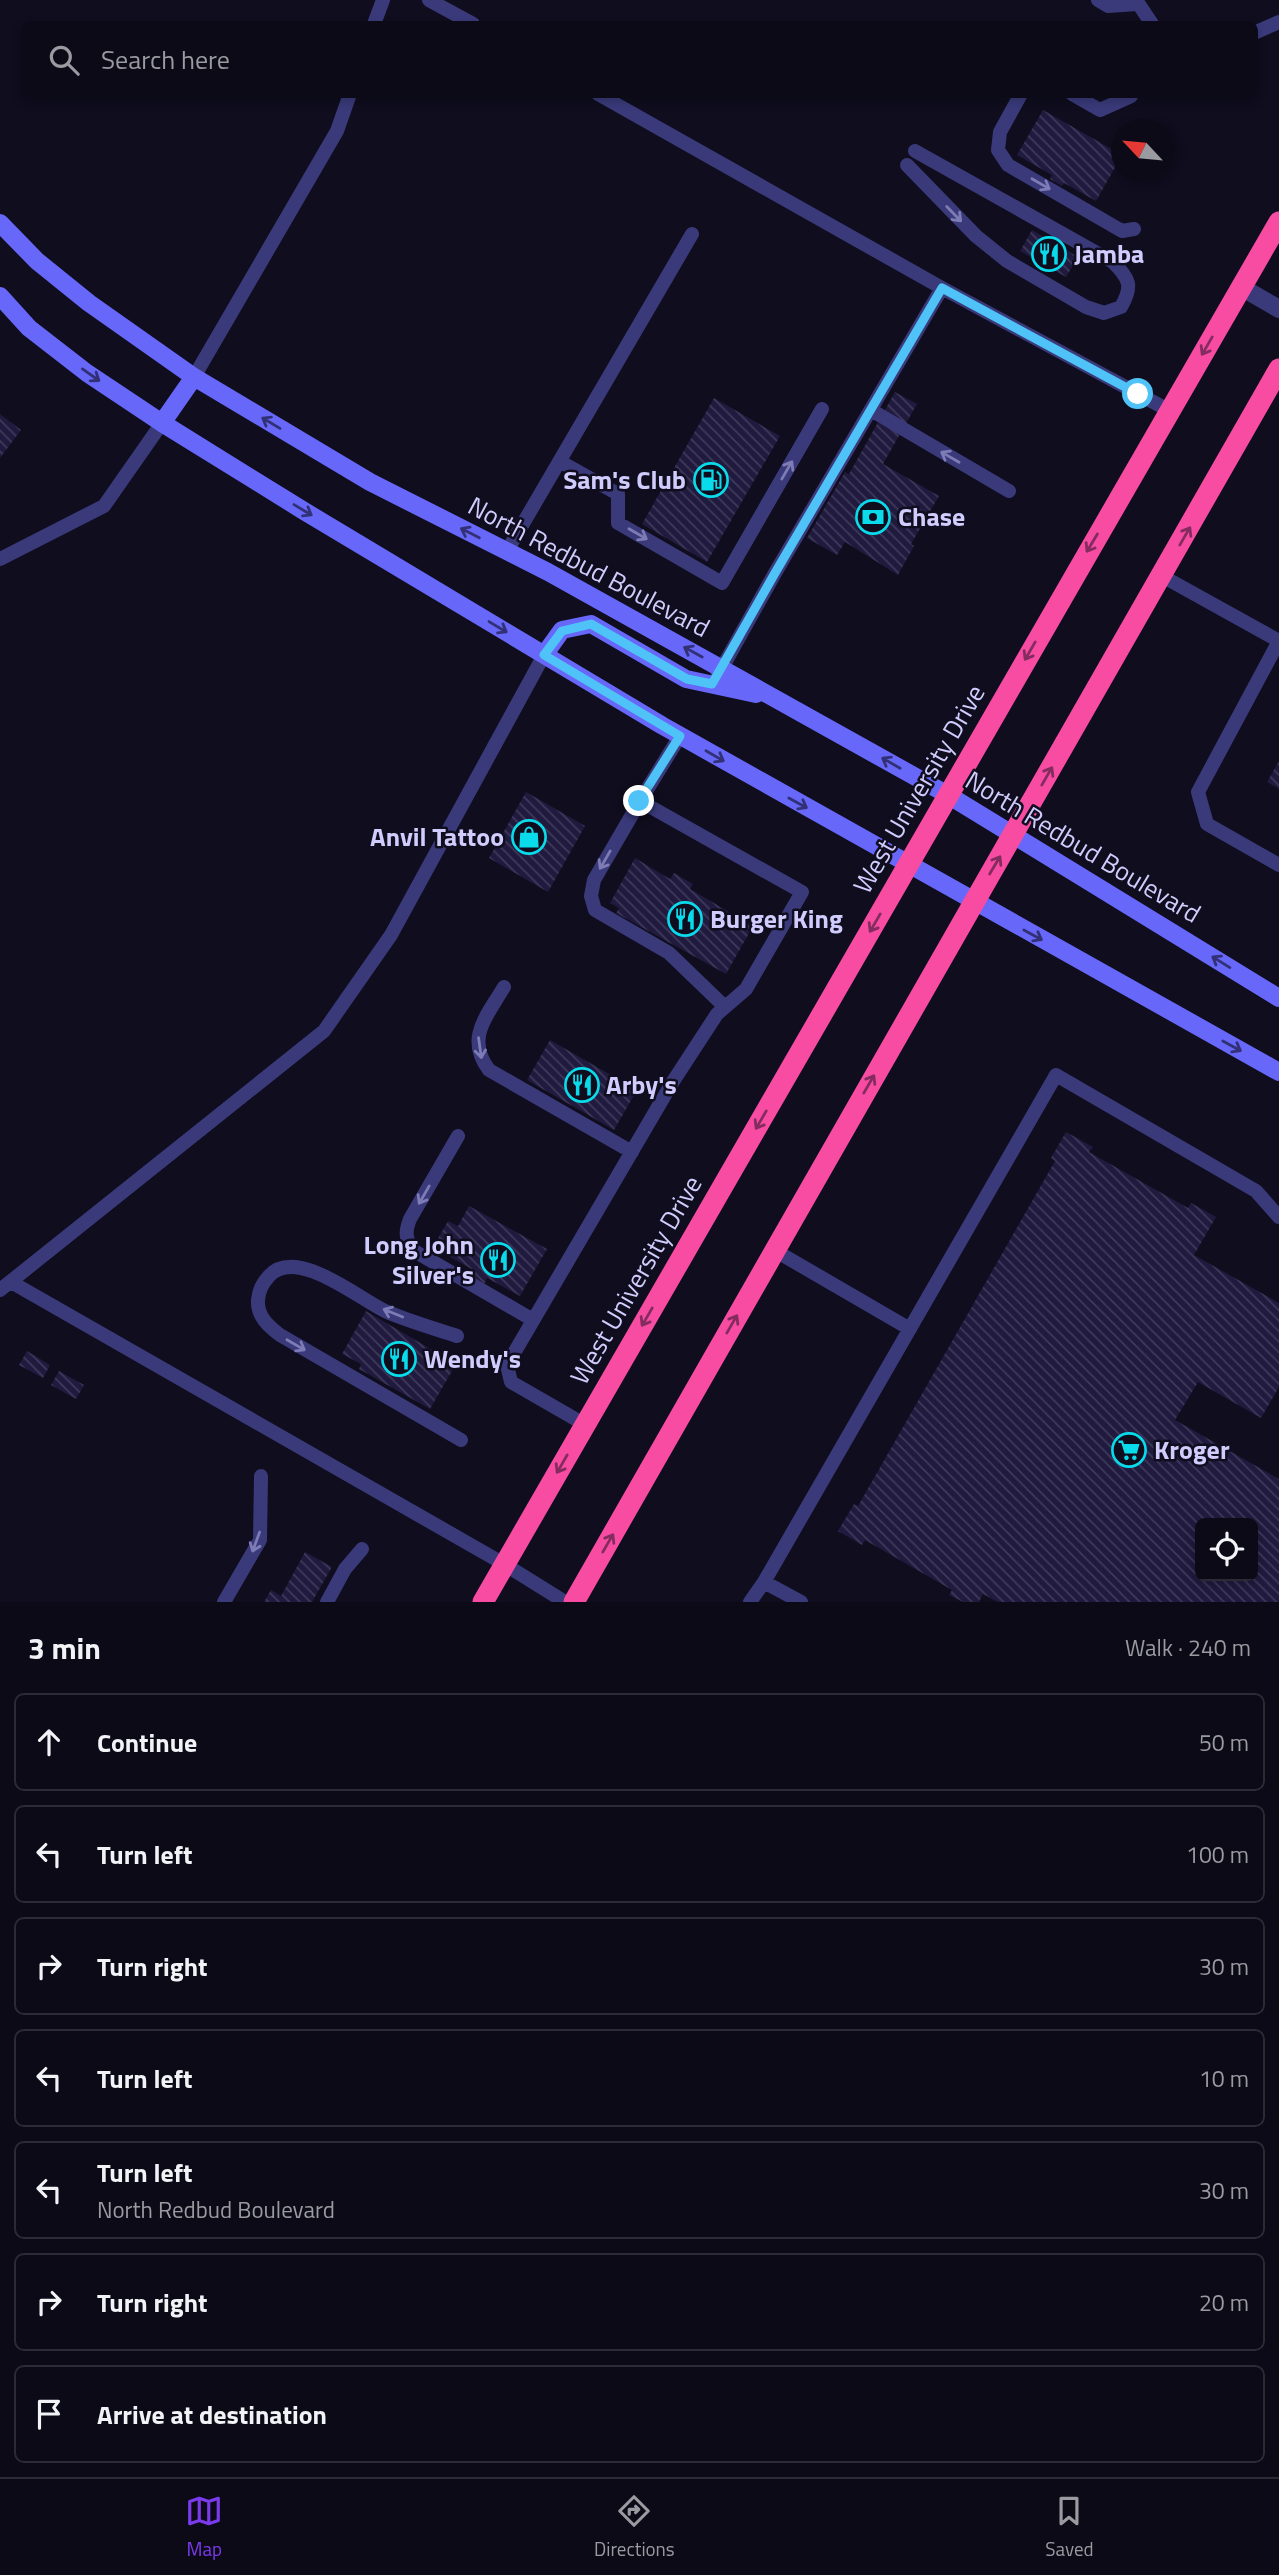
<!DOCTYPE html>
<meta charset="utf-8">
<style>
:root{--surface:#0b0a16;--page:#14131f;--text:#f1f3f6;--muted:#9a9aa1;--line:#2b2b35;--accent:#7c3aed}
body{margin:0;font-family:"Titillium Web",sans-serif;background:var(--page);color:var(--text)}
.controls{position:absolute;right:21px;bottom:21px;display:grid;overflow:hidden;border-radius:10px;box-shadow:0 4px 10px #0003}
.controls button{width:63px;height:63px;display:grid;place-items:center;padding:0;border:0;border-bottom:2px solid var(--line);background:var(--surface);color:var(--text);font:35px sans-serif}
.compass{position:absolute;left:1111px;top:119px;width:63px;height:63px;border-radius:50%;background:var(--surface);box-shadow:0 4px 10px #0003;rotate:296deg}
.stop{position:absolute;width:21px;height:21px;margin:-16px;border:5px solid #4fc3f7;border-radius:50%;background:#fff}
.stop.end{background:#4fc3f7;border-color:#fff;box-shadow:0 2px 7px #0008}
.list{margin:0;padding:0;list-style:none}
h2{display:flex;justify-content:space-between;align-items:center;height:91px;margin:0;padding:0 28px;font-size:30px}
h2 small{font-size:23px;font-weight:400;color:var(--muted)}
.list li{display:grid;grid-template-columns:46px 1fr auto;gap:21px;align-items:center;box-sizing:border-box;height:98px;margin:0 14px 14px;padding:0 14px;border:2px solid var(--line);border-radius:10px}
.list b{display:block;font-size:26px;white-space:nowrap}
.list p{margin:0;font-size:23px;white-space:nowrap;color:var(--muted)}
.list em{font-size:23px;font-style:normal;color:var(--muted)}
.icon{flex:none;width:38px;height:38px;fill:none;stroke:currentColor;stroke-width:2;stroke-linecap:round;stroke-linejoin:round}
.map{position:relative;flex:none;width:1279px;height:1602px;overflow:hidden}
.search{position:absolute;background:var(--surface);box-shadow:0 4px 10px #0003;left:21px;right:21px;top:21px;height:77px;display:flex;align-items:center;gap:18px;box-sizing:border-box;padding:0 24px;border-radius:10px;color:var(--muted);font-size:26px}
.sheet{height:875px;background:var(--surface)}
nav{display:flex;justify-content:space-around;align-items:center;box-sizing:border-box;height:98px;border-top:2px solid var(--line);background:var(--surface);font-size:19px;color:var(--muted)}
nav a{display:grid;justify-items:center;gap:4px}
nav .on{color:var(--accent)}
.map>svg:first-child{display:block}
.building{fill:url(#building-back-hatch);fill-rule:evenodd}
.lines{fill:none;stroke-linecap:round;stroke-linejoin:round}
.lane{stroke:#3a3a7b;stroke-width:14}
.street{stroke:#3a3a7b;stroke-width:18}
.secondary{stroke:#6767f9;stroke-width:18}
.highway{stroke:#f84ca3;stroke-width:21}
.oneway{stroke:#7e7cb6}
.oneway2{stroke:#842c60}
.oneway3{stroke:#323176}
.route{stroke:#4fc3f7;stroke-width:9}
.labels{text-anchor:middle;stroke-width:5;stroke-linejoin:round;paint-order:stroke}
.poi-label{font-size:26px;font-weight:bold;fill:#d0ccfd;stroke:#0f0d1e;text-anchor:start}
.street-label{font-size:26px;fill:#d0ccfd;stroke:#0f0d1e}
</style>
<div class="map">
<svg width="1279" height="1602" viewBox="0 0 1279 1602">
<defs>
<pattern id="building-back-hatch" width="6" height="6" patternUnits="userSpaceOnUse" patternTransform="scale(1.75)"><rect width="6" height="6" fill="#201a3e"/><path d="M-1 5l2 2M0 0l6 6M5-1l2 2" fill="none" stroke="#3f3a5b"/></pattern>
</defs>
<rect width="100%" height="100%" fill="#0f0d1e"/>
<path class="building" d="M1043,110L1122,155L1096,201L1064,183L1062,186L1050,179L1052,175L1017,155Z
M1032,230L1078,257L1066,277L1020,251Z
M895,392L917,404L883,464L939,496L911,544L914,546L898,575L845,542L837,555L807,538L845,472L849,474Z
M714,398L780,436L707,562L642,524Z
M0,414L21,430L0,458Z
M1279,761V789L1267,782Z
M526,792L585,826L548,892L489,858Z
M635,858L670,879L674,873L693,884L690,889L753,926L726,974L616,913L619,908L610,903Z
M550,1040L637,1090L614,1130L527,1080Z
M1066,1132L1093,1147L1089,1152L1188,1208L1191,1203L1216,1217L1194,1255L1279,1303V1387L1261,1418L1198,1382L1175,1420L1279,1479V1602H998L983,1594L979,1602H963L949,1595L952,1590L865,1540L862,1545L838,1531L854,1504L858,1506L1055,1161L1051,1158ZM1200,1523H1253V1576H1200Z
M469,1206L547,1249L520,1296L487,1278L484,1284L470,1276L473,1270L433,1247L448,1221L458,1226Z
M366,1311L456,1364L430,1409L359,1369L361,1364L342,1354Z
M27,1351L50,1365L43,1378L19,1365Z
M59,1371L84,1385L76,1399L51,1385Z
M305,1552L332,1567L312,1602H264L271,1590L281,1596Z"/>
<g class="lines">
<path class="lane" d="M429,0L473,24
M1098,0L1108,6L1137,4
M1136,0L1152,24
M374,24L383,0
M1254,33L1279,22
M598,94L942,288L1170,411
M1021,94L1000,132L998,150L1008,165L1122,231L1134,229
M1072,94L1100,110L1131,96
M907,165L976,236L1007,261L1086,307L1104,313L1121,307C1133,286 1130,279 1113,262L915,151
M194,377L337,131L350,94
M871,410L1009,491
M561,462L618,494V523L722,583L822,409
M507,551L692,234
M0,559L104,506L162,423
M1162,576L1279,641
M1279,641L1198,792L1207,824L1279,865
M717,677L775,573L942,288
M640,801L594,880L591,896L595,910L669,953L725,1007
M504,987C487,1016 465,1038 489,1070L632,1152
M458,1136L410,1219C404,1234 406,1241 416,1252L533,1320
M774,1250L910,1329
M11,1282L504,1564L565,1602
M0,1290L324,1031L391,935L544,655
M457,1336C433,1328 408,1321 385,1311C358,1298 296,1246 269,1276C262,1284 259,1290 258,1300C257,1316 268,1326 280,1335L461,1440
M584,1424L511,1382L507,1365L672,1083L717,1014L746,989L802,892L640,801L680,736
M224,1602L260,1540L261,1476
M327,1602L345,1569L362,1549
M750,1602L764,1582
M801,1602L764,1582L1056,1075L1256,1191L1279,1217"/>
<path class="street" d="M1241,287L1279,309"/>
<path class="secondary" d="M0,223L37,261L89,303L194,377L370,482L548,572L948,795L1279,998
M0,296L29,328L87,373L162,423L304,511L663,726L1279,1072
M162,423L194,377
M544,655L562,630L591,624L686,679L756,694"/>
<path class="highway" d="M483,1602L1279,222
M574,1602L1279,369"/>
</g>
<defs><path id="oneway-shaft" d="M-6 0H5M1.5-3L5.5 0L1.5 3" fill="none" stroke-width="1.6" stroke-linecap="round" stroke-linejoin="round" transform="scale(1.75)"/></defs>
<g class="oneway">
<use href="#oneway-shaft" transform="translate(1041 184) rotate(30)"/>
<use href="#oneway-shaft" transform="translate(954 214) rotate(46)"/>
<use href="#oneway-shaft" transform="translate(950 457) rotate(-150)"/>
<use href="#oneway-shaft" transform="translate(787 470) rotate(-60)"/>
<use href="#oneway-shaft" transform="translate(638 534) rotate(30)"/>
<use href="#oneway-shaft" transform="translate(605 860) rotate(120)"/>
<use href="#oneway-shaft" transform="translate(480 1048) rotate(82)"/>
<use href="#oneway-shaft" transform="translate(424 1195) rotate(120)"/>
<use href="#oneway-shaft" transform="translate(393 1313) rotate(-158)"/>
<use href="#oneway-shaft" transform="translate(296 1345) rotate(30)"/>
<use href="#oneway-shaft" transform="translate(256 1542) rotate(110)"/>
</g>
<g class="oneway2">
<use href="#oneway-shaft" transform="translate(1207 346) rotate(120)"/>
<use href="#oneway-shaft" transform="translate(1185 536) rotate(-60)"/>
<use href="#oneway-shaft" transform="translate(1092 543) rotate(121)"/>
<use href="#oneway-shaft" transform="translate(1030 651) rotate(120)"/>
<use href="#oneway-shaft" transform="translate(1047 776) rotate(-60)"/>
<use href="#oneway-shaft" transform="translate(995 865) rotate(-59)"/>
<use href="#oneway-shaft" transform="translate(875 923) rotate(120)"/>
<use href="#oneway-shaft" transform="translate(869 1084) rotate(-60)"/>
<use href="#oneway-shaft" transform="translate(761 1120) rotate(120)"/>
<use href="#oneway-shaft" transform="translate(647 1317) rotate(120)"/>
<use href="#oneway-shaft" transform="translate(732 1324) rotate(-60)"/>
<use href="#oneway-shaft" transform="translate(562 1464) rotate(120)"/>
<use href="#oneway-shaft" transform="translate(608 1543) rotate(-60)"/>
</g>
<g class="oneway3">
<use href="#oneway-shaft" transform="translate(91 375) rotate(35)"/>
<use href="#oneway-shaft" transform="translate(271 423) rotate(-149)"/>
<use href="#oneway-shaft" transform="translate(303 510) rotate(31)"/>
<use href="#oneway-shaft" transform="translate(470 533) rotate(-153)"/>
<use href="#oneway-shaft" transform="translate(498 627) rotate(31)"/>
<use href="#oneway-shaft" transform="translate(693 652) rotate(-151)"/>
<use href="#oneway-shaft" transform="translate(715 756) rotate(30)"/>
<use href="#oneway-shaft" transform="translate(891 763) rotate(-150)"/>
<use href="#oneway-shaft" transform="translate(798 803) rotate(29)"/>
<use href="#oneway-shaft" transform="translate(1033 935) rotate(29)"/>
<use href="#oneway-shaft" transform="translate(1221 962) rotate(-148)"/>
<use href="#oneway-shaft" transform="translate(1232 1046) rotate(29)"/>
</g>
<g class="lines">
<path class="route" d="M639,801L680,736L544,655L562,631L591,624L687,679L712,684L775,573L942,288L1138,394"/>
</g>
<defs>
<g id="restaurant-ring" transform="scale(1.75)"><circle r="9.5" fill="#0f0d1e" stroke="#0adbeb" stroke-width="1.5"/><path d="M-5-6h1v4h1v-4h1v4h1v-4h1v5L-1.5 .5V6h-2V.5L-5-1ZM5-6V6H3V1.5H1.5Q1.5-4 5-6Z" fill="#0adbeb"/></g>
<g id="fuel-ring" transform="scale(1.75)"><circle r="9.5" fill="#0f0d1e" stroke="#0adbeb" stroke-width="1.5"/><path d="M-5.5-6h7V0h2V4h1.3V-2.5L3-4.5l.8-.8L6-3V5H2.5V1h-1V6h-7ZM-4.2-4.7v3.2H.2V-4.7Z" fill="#0adbeb"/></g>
<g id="bank-ring" transform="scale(1.75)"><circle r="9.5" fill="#0f0d1e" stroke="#0adbeb" stroke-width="1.5"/><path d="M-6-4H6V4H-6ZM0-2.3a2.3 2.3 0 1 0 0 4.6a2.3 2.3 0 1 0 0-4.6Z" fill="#0adbeb"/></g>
<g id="shop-ring" transform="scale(1.75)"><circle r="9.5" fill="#0f0d1e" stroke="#0adbeb" stroke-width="1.5"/><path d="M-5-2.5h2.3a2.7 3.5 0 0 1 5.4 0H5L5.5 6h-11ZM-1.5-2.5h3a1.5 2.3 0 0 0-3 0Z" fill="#0adbeb"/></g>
<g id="supermarket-ring" transform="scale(1.75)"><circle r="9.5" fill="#0f0d1e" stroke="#0adbeb" stroke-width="1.5"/><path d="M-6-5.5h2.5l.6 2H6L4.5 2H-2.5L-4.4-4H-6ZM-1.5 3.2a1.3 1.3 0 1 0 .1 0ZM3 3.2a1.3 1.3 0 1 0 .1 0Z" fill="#0adbeb"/></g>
</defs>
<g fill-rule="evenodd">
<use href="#restaurant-ring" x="1049" y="254"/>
<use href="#fuel-ring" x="711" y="480"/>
<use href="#bank-ring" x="873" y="517"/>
<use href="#shop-ring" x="529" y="837"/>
<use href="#restaurant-ring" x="685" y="919"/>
<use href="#restaurant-ring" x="582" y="1085"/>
<use href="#restaurant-ring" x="498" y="1260"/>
<use href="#restaurant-ring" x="399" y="1359"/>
<use href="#supermarket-ring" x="1129" y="1450"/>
</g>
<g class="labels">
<g class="poi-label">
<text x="1074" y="263">Jamba</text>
<text x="686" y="489" text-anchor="end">Sam's Club</text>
<text x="898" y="526">Chase</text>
<text x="504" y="846" text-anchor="end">Anvil Tattoo</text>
<text x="710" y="928">Burger King</text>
<text x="606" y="1094">Arby's</text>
<text x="474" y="1254" text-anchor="end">Long John<tspan x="474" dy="30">Silver's</tspan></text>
<text x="424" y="1368">Wendy's</text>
<text x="1154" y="1459">Kroger</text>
</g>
<g class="street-label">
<text transform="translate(589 567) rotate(28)" y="9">North Redbud Boulevard</text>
<text transform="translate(919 789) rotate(-60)" y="9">West University Drive</text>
<text transform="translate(1083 847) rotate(31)" y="9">North Redbud Boulevard</text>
<text transform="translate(636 1280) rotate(-60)" y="9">West University Drive</text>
</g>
</g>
</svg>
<div class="controls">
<button><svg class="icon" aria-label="locate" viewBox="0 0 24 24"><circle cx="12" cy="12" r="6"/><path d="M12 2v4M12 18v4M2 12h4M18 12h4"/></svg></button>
</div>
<svg class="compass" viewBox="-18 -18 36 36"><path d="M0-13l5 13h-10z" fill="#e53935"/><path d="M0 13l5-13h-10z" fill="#9a9aa1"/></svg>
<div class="stop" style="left:1138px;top:394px"></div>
<div class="stop end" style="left:639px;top:801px"></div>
<div class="search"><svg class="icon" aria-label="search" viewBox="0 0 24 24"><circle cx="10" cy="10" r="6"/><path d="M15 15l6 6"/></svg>Search here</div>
</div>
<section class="sheet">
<h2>3 min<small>Walk · 240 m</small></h2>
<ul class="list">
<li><svg class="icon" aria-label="ahead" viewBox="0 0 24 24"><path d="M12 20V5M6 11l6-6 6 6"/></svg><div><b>Continue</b></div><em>50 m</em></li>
<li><svg class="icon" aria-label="left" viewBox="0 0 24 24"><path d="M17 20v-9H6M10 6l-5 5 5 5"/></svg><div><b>Turn left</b></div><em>100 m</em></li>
<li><svg class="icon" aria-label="right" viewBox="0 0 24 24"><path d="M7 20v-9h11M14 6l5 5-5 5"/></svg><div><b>Turn right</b></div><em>30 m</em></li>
<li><svg class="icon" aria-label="left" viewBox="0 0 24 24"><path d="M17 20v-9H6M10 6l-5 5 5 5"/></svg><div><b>Turn left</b></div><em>10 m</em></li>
<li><svg class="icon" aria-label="left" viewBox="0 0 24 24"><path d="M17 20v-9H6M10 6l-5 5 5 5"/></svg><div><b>Turn left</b><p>North Redbud Boulevard</p></div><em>30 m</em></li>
<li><svg class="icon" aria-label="right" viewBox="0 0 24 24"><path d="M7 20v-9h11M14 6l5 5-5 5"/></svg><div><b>Turn right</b></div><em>20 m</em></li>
<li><svg class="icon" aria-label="arrive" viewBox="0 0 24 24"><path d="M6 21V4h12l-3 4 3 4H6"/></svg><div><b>Arrive at destination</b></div></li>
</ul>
</section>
<nav>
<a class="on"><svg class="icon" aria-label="map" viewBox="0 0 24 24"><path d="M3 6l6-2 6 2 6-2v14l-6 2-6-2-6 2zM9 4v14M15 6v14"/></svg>Map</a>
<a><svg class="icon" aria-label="directions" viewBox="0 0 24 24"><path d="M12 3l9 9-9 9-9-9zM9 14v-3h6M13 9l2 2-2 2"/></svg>Directions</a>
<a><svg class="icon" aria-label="saved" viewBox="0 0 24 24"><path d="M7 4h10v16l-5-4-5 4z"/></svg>Saved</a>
</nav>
